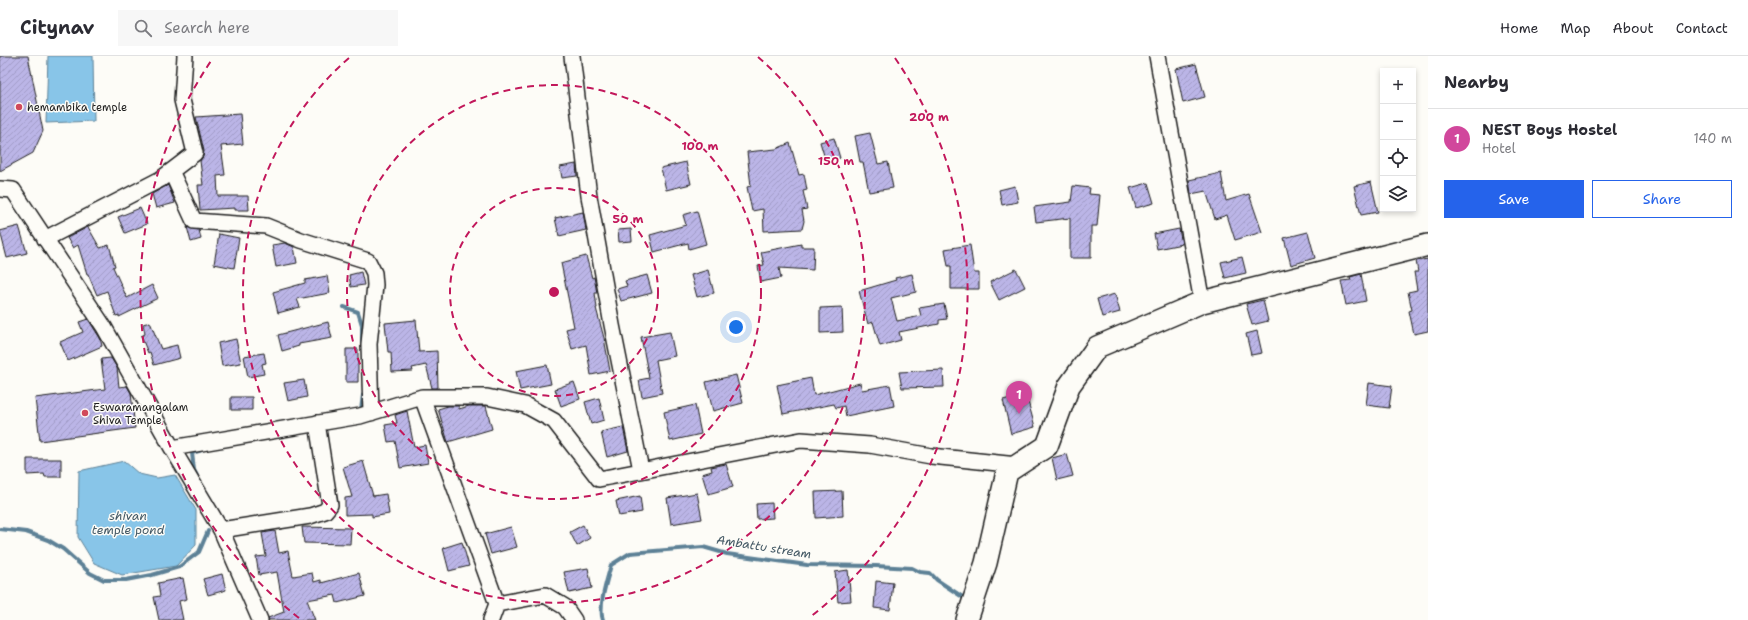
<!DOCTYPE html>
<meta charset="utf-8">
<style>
:root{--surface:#fff;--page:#f7f7f7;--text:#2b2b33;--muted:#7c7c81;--line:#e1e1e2;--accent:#2563eb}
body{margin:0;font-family:"Shantell Sans",sans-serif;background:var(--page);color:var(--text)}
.controls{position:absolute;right:12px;top:12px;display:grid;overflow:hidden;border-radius:0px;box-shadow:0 2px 6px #0003}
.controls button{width:36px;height:36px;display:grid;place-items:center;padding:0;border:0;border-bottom:1px solid var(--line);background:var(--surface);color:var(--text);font:20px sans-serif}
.you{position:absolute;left:736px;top:271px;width:14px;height:14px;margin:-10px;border:3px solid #fff;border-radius:50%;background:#1a73e8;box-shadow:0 0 0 6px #1a73e833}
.badge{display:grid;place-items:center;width:26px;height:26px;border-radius:50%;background:var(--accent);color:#fff;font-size:13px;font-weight:700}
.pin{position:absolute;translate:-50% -33px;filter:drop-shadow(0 1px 2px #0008)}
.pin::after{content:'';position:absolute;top:21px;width:14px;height:12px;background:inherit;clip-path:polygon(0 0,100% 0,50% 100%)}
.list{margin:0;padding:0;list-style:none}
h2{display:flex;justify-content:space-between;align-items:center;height:52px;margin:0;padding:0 16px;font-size:17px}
h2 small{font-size:13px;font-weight:400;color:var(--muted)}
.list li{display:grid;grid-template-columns:26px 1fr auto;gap:12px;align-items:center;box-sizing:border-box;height:60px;padding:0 16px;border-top:1px solid var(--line)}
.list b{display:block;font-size:15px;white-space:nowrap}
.list p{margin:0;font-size:13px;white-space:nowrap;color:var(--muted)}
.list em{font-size:13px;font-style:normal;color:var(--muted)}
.actions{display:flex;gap:8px;padding:12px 16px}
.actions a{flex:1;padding:9px 0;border:1px solid var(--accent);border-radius:0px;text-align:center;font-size:14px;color:var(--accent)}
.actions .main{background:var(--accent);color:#fff}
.icon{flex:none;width:22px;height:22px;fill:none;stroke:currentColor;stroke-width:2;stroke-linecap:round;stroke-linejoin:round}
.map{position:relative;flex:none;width:1428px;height:564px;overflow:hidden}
header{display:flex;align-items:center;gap:24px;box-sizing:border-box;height:56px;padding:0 20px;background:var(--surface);border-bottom:1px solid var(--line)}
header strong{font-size:19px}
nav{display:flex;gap:22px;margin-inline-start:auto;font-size:14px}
.search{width:280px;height:36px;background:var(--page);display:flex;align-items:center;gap:10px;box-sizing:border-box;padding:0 14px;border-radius:0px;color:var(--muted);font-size:15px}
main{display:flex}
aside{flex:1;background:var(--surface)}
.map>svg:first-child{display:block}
.water{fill:#88c5e8;stroke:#5d8196}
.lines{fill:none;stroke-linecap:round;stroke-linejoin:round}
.stream{stroke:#5d8196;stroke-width:4}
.building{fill:url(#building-hatch);stroke:#1c1c1c}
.street-casing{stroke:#1c1c1c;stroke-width:18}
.secondary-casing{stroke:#1c1c1c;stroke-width:24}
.street{stroke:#fdfcf7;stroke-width:15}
.secondary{stroke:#fdfcf7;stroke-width:21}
.ring{fill:none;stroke:#c2185b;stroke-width:2;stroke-dasharray:7 5}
.poi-dot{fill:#d1495b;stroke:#fdfcf7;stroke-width:1.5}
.labels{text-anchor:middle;stroke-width:3;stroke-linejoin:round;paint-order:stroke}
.poi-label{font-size:11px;fill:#1c1c1c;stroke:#fdfcf7;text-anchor:start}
.water-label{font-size:12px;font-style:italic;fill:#425763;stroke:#fdfcf7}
.centre{fill:#c2185b;stroke:#fdfcf7;stroke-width:2}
.ring-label{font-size:12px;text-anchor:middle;font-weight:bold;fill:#c2185b;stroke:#fdfcf7;stroke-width:3;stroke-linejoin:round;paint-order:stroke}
</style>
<header>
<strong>Citynav</strong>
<div class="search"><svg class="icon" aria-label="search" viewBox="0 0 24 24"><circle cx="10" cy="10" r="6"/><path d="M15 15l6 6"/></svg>Search here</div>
<nav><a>Home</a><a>Map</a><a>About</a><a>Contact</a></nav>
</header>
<main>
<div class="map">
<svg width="1428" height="564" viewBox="0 0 1428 564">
<defs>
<pattern id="building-hatch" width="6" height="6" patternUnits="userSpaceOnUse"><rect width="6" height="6" fill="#bbb5e7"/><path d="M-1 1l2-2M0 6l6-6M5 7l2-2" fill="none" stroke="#a09bc6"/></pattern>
</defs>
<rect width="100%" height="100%" fill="#fdfcf7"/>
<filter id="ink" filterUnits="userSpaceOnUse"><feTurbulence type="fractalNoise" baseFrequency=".025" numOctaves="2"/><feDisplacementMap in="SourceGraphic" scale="8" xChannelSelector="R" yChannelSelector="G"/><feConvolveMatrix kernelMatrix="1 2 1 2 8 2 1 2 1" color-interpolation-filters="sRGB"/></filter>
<g filter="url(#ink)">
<path class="water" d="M48,0H93L94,65L46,67Z
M124,405L139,418L157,422L175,419L196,454V489L176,510L122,519L94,507L78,481L79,415Z"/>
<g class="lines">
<path class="stream" d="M344,251L358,256L362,269V287
M358,354H361L363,339
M197,420L194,414L192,397L202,394
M0,473L26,476L48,484L63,493L90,517L104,524H126L152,519L179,511L199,496L208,475
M603,564C598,550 607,524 611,509L630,497L703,491L727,498L807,509L876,510L912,512L920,516L930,517L937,524L964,542"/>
</g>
<path class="building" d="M0,0H28L43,75L33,97L0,115Z
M1196,8L1205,41L1183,47L1176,13Z
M240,58L243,88L221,90L225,119L217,120L218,140H248L249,154H235V152L200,154L198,129H203L200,105L203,100L204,95L196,61Z
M870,77L878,108L888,106L893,132L869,136L863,106H860L855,80Z
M834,82L840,102L826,106L820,86Z
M790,87L799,119L804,118L807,134L803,135L807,153L802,154L804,165L802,173L764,175L763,153L752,155L747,131L751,130L747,96L776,93Z
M686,106L691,128L666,134L661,112Z
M576,108L577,120L562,122L560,111Z
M1221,117L1226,145L1249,138L1262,176L1235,184L1227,159L1215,163L1206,135L1191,138L1189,124Z
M1371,126L1378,156L1361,159L1354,130Z
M1148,127L1154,147L1136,152L1130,132Z
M168,129L175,147L156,152L152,138Z
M1015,130L1018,146L1002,149L999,134Z
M1073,130L1090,132L1089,138L1100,139L1097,170H1091V202H1070V162L1036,166L1034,151L1071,146Z
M140,152L147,168L125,177L118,161Z
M697,155L706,188L689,193L688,187L654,196L650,179L686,169L683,159Z
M583,156L586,174L559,180L555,162Z
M19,170L27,197L7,202L0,175Z
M88,171L100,192L109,189L115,210L113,211L127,242L152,229L158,242L119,261V259L116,260L107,235L97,239L88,218H87L78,189L73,192L67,182Z
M187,171L199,174L201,183L191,186Z
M631,173L632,185L619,186L618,174Z
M1179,173L1182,188L1157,193L1154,178Z
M1308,176L1315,202L1291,209L1284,182Z
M219,178L239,182L234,212L214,208Z
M285,187L294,191L297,207L276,211L272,189Z
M801,188V191H814L813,214L779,212L781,222L761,226L758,210L764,209L761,196Z
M970,189L974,217H979V233H951V210H948L945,193Z
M586,200L592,222L594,221L597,237H595L597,252H596L604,282L610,315L591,319L586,289L572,293L566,273L574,271L561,207Z
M1242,201L1246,217L1225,222L1221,206Z
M1428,203V275L1414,278L1409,255L1412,254L1408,236L1417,234L1414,216H1418L1416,205Z
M1016,213L1025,231L999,244L990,226Z
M708,214L714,237L697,241L691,219Z
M361,216L364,229L351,231L349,219Z
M912,218L916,236L891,242L897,265L921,260L919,252L944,248L947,263L939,264V268L899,276L901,284L880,290L873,266L868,268L859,235L896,224L895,222Z
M1361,218L1366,245L1346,249L1341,225L1351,224L1350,221Z
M647,219L652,237L621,245L617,233L627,230L625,225Z
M327,220L330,237L297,243L300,251L278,257L273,236L305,227V224Z
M1115,238L1120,256L1102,261L1097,243Z
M1263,244L1268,265L1252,269L1246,248Z
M842,251L843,276L820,277V252Z
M88,263L100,282L102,290L68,305L60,286L83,276L79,266Z
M416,264L419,296L437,295L438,332H432L426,309L412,312L413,315L392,316L391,296H388L385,267Z
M150,266L161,293L177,289L180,302L154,309L150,296L148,297L141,280L145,278L143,268Z
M328,266L332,282L299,288V290L282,295L278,279Z
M1257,275L1262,297L1251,299L1246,278Z
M670,276L675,300L656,304L662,337L642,341L639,324L649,322L641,281Z
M236,283L241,307L222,310L218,287Z
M346,293H358V326H346Z
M264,297L266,307L262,308L264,318L248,321L244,300Z
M111,302L117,312L119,331L127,330L131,337L135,372L40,385L35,342L105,333L101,303Z
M547,309L551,328L520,334L516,315Z
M943,314L944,331L902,332L899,316Z
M736,319L743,347L713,355L706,326Z
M811,322L814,339L860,327L862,334L890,329L894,350L846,360L844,350L836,352L834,348L783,358L777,329Z
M304,324L307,341L288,345L284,327Z
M574,326L580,343L561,350L555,333Z
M1369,327L1392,330L1389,352L1366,349Z
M1026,338L1035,371L1011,378L1003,344Z
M231,341H252V354H231Z
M599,342L604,364L591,368L585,346Z
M695,349L701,378L670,385L664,356Z
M448,350H459V353L469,350H486L492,373L448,386L438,353Z
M407,355L414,391L425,389L428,407L400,412L395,385L388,386L385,369L397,367L395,359Z
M623,371L628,395L607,401L601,376Z
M1067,398L1073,420L1057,424L1052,402Z
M27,403H61V421H45L44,418L27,419Z
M363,405L373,440L386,438L389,458L372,461V458L345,459V442L352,441L343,411Z
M726,408L733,431L708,438L702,418L712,415L711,411Z
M842,435L843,460L816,462L815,436Z
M697,437L702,463L671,468L667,442Z
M640,440L642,456L619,460L616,445Z
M772,447L773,462L757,463L756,448Z
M583,469L590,482L577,490L570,476Z
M302,471L351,472L350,488L304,487Z
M511,471L517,491L491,498L485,478Z
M275,475L279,497L288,495L293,520L312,517L314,526L321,524V527L359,517L365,540L337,547L335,539L307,544L315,564H269L268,562L284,556L277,516L259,519L256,501L266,500L262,477Z
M462,486L469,510L449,515L443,492Z
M588,512L592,532L569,537L564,516Z
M848,514L851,545L838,546L835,516Z
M222,518L226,534L208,539L203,523Z
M183,522L187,543L179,545L183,564H159L154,541L160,540L158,527Z
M876,525L893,527L890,554L874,552Z"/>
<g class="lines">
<g class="street-casing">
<path id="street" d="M572,0L589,140L612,269L641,414
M1157,0L1202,246
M171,115L194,165L266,170L301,184L368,205L374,217L375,229L369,288L371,357
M0,133L13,134L104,271L172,392L221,474L260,564
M45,183L161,123L195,97L182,44L185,0
M422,341L497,548
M172,392L360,360L422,341H487L525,349L554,365L599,423L801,384L870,389L931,400L1017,409
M221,474L310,460L325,455L330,449L317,367
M491,564L497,548L545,539L565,551L574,564"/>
</g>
<g class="secondary-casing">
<path id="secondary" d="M967,564L986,507L1007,416L1047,390L1069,330L1097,291L1202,246L1428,189"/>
</g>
<use href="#street" class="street"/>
<use href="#secondary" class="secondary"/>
</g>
</g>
<g class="ring">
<circle cx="554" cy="236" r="104"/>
<circle cx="554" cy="236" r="207"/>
<path d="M758 1A311 311 0 1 1 350 1"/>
<path d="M299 562A414 414 0 0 1 213 2M895 2A414 414 0 0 1 809 562"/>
</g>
<g class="poi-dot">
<circle cx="19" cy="51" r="4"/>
<circle cx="85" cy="357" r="4"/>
</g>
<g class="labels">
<g class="poi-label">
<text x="27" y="55">hemambika temple</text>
<text x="93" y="355">Eswaramangalam<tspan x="93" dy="13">Shiva Temple</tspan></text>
</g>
<g class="water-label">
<text x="128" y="464">shivan<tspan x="128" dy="14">temple pond</tspan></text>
<text transform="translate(764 491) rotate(9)" y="4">Ambattu stream</text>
</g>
</g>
<circle cx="554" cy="236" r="6" class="centre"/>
<g class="ring-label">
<text x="929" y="65">200 m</text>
<text x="700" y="94">100 m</text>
<text x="836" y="109">150 m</text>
<text x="628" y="167">50 m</text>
</g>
</svg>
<div class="controls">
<button>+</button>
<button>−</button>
<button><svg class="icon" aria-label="locate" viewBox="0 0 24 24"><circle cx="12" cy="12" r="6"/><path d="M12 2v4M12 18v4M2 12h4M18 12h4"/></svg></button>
<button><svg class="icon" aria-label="layers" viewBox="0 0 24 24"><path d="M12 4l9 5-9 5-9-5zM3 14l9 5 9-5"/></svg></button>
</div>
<div class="you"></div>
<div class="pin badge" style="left:1019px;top:358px;background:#d1479c">1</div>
</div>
<aside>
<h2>Nearby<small></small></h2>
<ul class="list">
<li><span class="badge" style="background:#d1479c">1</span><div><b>NEST Boys Hostel</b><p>Hotel</p></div><em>140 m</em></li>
</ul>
<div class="actions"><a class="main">Save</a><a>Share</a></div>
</aside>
</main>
